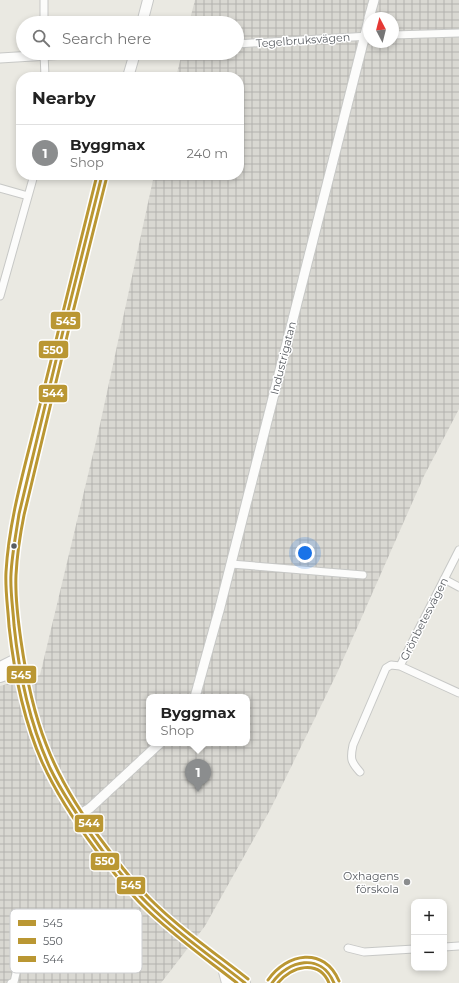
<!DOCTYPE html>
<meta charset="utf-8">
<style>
:root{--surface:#fff;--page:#f6f6f6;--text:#222;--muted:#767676;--line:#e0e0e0;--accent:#8b8d8e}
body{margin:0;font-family:Montserrat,sans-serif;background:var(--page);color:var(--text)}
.controls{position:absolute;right:12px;bottom:12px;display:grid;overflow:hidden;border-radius:8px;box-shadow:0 2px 6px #0003}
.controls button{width:36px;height:36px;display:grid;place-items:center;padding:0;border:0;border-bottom:1px solid var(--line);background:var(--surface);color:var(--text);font:20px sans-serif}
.compass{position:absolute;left:363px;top:12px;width:36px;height:36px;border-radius:50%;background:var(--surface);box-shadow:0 2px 6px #0003;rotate:353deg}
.you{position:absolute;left:305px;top:553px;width:14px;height:14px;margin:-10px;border:3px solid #fff;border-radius:50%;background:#1a73e8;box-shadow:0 0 0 6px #1a73e833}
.badge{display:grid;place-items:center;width:26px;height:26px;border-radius:50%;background:var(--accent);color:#fff;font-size:13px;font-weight:700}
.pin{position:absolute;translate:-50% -33px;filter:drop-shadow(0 1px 2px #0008)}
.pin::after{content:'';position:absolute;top:21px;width:14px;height:12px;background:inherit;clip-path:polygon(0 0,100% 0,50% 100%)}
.popup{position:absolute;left:146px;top:694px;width:104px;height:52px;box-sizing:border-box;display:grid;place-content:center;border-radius:8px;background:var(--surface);filter:drop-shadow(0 1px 3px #0005);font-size:13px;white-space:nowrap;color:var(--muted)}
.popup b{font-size:15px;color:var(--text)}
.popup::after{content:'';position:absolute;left:50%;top:100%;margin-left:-8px;border:8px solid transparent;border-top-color:var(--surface)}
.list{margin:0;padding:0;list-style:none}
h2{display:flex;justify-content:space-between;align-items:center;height:52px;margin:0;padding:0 16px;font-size:17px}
h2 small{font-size:13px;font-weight:400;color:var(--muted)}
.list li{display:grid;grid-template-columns:26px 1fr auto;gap:12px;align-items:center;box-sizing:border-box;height:56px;padding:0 16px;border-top:1px solid var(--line)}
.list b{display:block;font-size:15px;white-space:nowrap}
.list p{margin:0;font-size:13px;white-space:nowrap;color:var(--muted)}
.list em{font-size:13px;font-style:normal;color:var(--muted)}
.icon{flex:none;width:22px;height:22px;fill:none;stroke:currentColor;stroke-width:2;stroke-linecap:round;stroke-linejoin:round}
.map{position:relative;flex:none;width:459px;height:983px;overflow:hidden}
.search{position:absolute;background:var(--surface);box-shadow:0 2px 6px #0003;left:16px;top:16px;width:228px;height:44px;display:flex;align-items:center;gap:10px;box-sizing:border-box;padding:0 14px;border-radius:22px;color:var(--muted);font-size:15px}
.panel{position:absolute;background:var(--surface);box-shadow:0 2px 6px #0003;left:16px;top:72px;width:228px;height:108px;border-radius:16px}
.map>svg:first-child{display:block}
.industrial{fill:url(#industrial-grid);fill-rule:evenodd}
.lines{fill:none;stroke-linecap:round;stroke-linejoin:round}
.minor-casing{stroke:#c7c8c6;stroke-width:9}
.tertiary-casing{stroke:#c7c8c6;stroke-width:11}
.secondary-casing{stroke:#c7c8c7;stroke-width:12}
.minor{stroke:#fcfcfb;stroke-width:7}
.tertiary{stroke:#fcfcfb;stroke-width:9}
.secondary{stroke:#fcfcfb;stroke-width:10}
.bus-1-casing{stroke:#fff;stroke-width:6}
.bus-2-casing{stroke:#fff;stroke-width:6}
.bus-3-casing{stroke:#fff;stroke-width:6}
.bus-1{stroke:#ba9733;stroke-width:3}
.bus-2{stroke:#ba9733;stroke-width:3}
.bus-3{stroke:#ba9733;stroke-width:3}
.bus-dot{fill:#585c61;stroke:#fff;stroke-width:1.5}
.poi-dot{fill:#8b8d8e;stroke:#fff;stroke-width:1.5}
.labels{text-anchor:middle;stroke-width:3;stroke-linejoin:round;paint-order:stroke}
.street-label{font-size:11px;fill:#585c61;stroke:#fff}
.poi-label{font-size:11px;fill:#585c61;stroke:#fff;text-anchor:end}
.key{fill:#fff;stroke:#cdced0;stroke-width:1}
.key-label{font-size:11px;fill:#585c61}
.line-badge{stroke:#fff;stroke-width:1.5}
.badge-label{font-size:11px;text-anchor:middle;font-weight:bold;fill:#fff}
</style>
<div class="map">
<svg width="459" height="983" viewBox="0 0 459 983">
<defs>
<pattern id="industrial-grid" width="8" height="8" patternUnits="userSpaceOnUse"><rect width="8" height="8" fill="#d9d8d2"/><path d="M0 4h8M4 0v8" fill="none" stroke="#b3b2ae"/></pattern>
</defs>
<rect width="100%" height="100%" fill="#eae9e2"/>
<path class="industrial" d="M195,0H459V409L424,476L338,671L270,810L205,926L161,983H0V686L40,675L99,429L154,175H239V77H176L182,53H237V23H189ZM369,18H393V42H369ZM149,697H247V743H149Z"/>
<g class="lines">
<g class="minor-casing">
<path id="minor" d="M44,23V0
M393,35L459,33
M237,44L369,36
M44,53L45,77
M0,188L28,196
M0,296L34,175
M231,564L363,575
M444,579L459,587
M400,666L459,550
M360,772C351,762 350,759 353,745L386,668L391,665L400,666L459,693
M444,947L459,946
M348,948L364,952L414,949
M11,983L14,982L17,969"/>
</g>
<g class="tertiary-casing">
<path id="tertiary" d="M369,18L374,0
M0,58L82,53
M195,697L220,607L369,19
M77,816L90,808L160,743"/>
</g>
<g class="secondary-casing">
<path id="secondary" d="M142,23L148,0
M128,77L135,53
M102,175L64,327L19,514C15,537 11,560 11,583C11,599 14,616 15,632C20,671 27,710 41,746C53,778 72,808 91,835C109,859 126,882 147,903C176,932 213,958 245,983
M0,667L18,658
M0,677L20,670
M222,964L227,983
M272,983C276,977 281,971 288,968C305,958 328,961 334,983"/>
</g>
<use href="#minor" class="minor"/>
<use href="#tertiary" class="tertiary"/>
<use href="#secondary" class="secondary"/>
<g class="bus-1-casing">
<path id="bus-1" d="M102,175L64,327L19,514C16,534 12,554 11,574C10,591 13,608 14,625C19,674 30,724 50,768C64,797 83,824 102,850C116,868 130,886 147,903C177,933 212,957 245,983
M272,983C288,960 321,952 334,983"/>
</g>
<g class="bus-2-casing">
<path id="bus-2" d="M97,175C76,257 56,339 36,421C24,470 9,520 6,572C5,590 8,608 9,626C14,672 23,719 42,762C56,793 75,822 96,850C111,869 125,888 143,906C171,934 205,958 237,983
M278,983C291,966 319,959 329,983"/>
</g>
<g class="bus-3-casing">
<path id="bus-3" d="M107,176L69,328L24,515C20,535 17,555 16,575C15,597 18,620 21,641C26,676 33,711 46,744C60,781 81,814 105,845C119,864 133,882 150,899C180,929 215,953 248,979
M268,980C287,953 324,946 339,981"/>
</g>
<use href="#bus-1" class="bus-1"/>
<use href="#bus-2" class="bus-2"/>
<use href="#bus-3" class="bus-3"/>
</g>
<circle class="bus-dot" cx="14" cy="546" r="3.5"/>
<circle class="poi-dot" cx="407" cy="882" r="4"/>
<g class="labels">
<g class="street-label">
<text transform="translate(303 40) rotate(-4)" y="4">Tegelbruksvägen</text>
<text transform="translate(283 358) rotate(-76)" y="4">Industrigatan</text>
<text transform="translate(424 619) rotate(-63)" y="4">Grönbetesvägen</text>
</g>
<g class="poi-label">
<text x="399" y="880">Oxhagens<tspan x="399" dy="13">förskola</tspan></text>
</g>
</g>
<rect x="10" y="909" width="132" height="64" rx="6" class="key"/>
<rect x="18" y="920" width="18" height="6" fill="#ba9733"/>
<rect x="18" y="938" width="18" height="6" fill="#ba9733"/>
<rect x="18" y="956" width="18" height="6" fill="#ba9733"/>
<g class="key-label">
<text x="43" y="927">545</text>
<text x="43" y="945">550</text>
<text x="43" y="963">544</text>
</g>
<g class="line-badge">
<rect x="50" y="311" width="31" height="19" rx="4" fill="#ba9733"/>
<rect x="38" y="340" width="31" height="19" rx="4" fill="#ba9733"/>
<rect x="38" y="384" width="30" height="19" rx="4" fill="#ba9733"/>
<rect x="6" y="665" width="31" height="19" rx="4" fill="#ba9733"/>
<rect x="74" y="814" width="30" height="19" rx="4" fill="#ba9733"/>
<rect x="90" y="852" width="30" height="19" rx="4" fill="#ba9733"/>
<rect x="116" y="876" width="30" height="19" rx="4" fill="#ba9733"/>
</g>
<g class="badge-label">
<text x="66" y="325">545</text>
<text x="53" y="354">550</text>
<text x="53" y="397">544</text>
<text x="21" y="679">545</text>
<text x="89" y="827">544</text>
<text x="105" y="865">550</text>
<text x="131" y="889">545</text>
</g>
</svg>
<div class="controls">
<button>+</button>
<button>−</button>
</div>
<svg class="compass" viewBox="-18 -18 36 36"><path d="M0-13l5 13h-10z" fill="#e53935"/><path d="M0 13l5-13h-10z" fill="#767676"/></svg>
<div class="you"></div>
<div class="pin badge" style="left:198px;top:792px">1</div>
<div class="popup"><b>Byggmax</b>Shop</div>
<div class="search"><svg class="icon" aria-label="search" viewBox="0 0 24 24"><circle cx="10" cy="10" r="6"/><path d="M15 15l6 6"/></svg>Search here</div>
<section class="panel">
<h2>Nearby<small></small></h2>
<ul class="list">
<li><span class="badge">1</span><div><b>Byggmax</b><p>Shop</p></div><em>240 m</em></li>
</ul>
</section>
</div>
